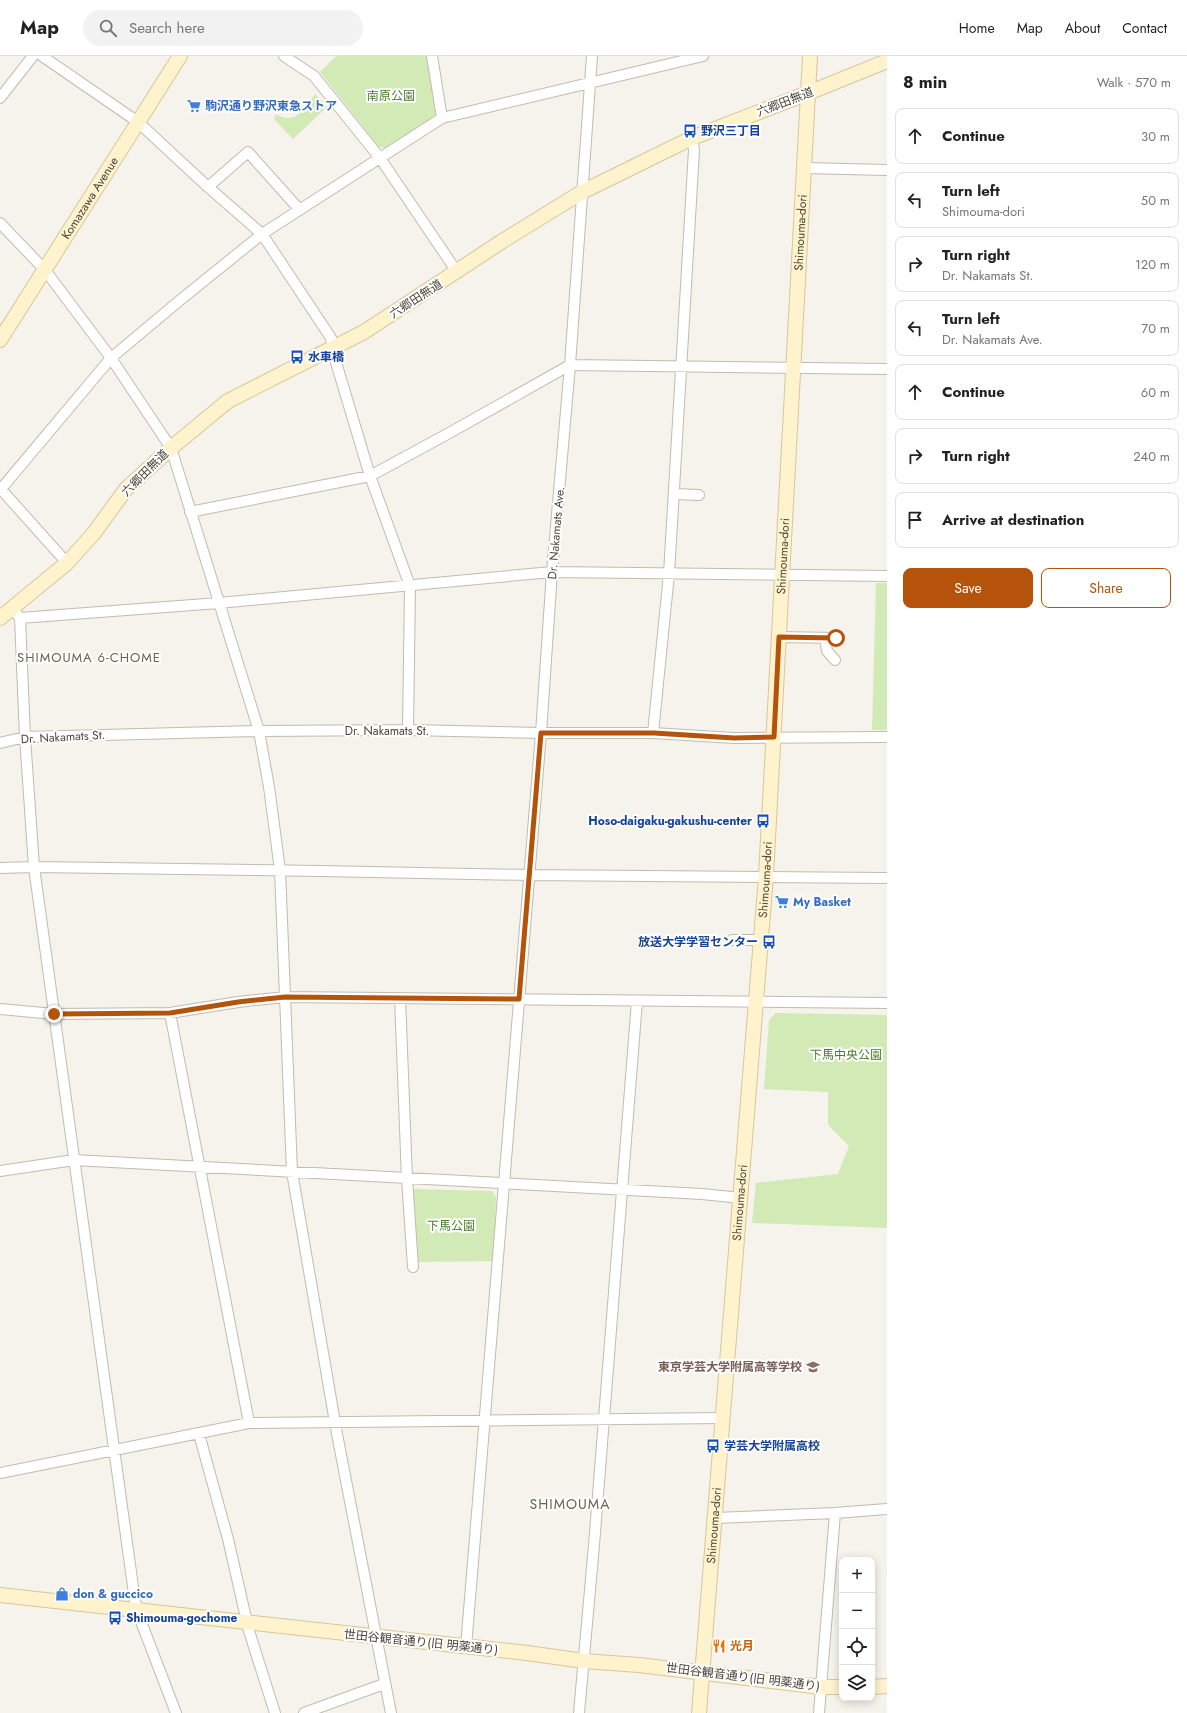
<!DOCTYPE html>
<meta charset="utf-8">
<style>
:root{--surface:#fff;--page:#f2f2f2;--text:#222;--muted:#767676;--line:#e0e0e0;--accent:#b45309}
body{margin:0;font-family:Jost,"Noto Sans JP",sans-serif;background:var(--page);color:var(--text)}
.controls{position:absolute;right:12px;bottom:12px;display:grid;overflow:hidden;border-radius:8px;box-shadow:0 2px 10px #0003}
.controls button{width:36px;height:36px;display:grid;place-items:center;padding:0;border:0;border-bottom:1px solid var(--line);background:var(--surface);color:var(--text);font:20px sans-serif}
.stop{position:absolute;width:12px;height:12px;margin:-9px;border:3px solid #b45309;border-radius:50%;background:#fff}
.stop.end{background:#b45309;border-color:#fff;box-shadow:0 1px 4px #0008}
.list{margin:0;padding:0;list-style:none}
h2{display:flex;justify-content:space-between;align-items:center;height:52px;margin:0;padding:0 16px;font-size:17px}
h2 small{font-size:13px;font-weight:400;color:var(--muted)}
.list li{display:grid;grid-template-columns:26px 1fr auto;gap:12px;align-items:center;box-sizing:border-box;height:56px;margin:0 8px 8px;padding:0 8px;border:1px solid var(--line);border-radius:8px}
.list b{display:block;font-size:15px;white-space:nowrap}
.list p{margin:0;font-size:13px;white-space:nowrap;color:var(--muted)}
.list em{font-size:13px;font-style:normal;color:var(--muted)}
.actions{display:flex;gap:8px;padding:12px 16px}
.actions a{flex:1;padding:9px 0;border:1px solid var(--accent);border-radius:8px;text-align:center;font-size:14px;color:var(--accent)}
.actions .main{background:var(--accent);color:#fff}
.icon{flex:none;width:22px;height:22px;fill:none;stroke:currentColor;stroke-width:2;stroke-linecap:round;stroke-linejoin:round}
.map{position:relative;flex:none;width:887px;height:1657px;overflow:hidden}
header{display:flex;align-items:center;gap:24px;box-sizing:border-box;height:56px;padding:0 20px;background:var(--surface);border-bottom:1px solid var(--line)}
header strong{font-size:19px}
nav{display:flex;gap:22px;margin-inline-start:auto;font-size:14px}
.search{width:280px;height:36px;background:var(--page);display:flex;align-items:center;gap:10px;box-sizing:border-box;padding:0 14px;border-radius:22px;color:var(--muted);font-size:15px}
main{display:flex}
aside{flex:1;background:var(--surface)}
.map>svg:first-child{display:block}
.park{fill:#d2eab5}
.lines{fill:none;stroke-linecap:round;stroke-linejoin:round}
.street-casing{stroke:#c2bbae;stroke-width:12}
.secondary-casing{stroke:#d6c79b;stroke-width:16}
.street{stroke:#fff;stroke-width:10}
.secondary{stroke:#fff3cd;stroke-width:14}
.route{stroke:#b45309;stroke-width:5}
.labels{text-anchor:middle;stroke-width:4;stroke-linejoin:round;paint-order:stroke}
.park-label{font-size:12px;fill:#4a7f2a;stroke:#fff}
.street-label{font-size:12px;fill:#4b4439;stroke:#fff}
.shop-label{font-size:12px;font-weight:bold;fill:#366cbe;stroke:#fff;text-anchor:start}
.transit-label{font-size:12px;font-weight:bold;fill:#164399;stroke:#fff;text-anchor:start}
.education-label{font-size:12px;font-weight:bold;fill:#785e54;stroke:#fff;text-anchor:end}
.food-label{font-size:12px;font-weight:bold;fill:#c56008;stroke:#fff;text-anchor:start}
.neighbourhood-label{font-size:13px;letter-spacing:1px;fill:#6e6250;stroke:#fff}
.quarter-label{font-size:14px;letter-spacing:1px;fill:#6e6250;stroke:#fff}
</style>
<header>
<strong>Map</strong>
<div class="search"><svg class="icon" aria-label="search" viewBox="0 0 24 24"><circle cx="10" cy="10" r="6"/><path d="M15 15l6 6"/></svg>Search here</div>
<nav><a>Home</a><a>Map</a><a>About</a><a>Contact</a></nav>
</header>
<main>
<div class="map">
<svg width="887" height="1657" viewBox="0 0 887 1657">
<rect width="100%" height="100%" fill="#f6f3ec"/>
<path class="park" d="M336,0H426L437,55L435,61L385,92L379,91L320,16Z
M315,38L327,51L293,83L274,63L276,58C295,70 306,52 315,38Z
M876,527H887V674H872Z
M776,957L887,959V1172L752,1167L756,1127L838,1118L849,1090L828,1069V1036L764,1033L769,964Z
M411,1133L492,1135L496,1141L494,1205L416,1206Z"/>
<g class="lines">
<g class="street-casing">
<path id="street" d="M42,0L138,66L208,131L262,178L331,282L335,303L370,420L410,530L408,674
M284,0L314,20L380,102L457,216
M432,0L442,62
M0,42L33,0
M805,112L887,114
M208,131L248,96L299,153
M0,167L45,214L111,302L171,392L259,675L269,731L280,814L292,1116L337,1378L391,1657
M0,432L67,507
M1,433L111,302L179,245L262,178L442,62L703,0
M674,438L699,439
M190,456L370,420L451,376L570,309L887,313
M12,552L20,562L25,681L34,811L135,1545L140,1563L176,1657
M20,562L219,547L552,516L887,520
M779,581L836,582
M825,582L827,595L835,604
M653,677L669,518L694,94L692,82
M0,687L25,681L259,675L408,674L541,677H653L734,682L887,681
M0,812L34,811L320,815L529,819L887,822
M732,884H760
M400,942L407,1123L413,1211
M0,953L54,958L170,957L238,946L285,941L887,947
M170,957L249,1367
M0,1115L74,1104L702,1138L741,1142
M199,1378L228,1483L249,1575L275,1657
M0,1417L249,1367L723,1362
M716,1462L835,1457L887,1453
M466,1591L541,677L552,516L570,309L592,0
M304,1657L384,1628
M579,1657L594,1489L637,945
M819,1657L835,1457"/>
</g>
<g class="secondary-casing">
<g id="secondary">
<path id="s1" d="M0,284L180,0"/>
<path d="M0,562L67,507L94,477L126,433L171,392L228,345L364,276L501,186L582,136L692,82L808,37L887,5"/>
<path d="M0,1539L527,1597L584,1605L639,1609L821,1631H842"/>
<path d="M872,1631L887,1630"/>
<path id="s2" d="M699,1657L766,820L810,0"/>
</g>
</g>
<use href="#street" class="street"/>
<use href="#secondary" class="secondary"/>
</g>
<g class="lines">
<path class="route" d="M54,958L170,957L238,946L285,941L519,943L541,677H654L734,682L774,681L779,581L836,582"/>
</g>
<defs>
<g id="supermarket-bare" transform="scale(1.08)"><path d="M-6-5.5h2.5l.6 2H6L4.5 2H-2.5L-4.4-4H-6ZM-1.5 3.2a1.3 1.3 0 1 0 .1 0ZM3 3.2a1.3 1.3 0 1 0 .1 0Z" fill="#3f7fe0" stroke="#fff" stroke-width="2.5" paint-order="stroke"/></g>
<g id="bus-bare" transform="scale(1.08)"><path d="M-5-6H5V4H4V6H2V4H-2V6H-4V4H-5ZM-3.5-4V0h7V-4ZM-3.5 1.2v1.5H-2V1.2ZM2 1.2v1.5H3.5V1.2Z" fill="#1a4fb4" stroke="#fff" stroke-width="2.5" paint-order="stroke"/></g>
<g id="school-bare" transform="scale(1.08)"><path d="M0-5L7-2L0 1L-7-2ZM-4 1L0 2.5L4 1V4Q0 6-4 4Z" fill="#8d6e63" stroke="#fff" stroke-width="2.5" paint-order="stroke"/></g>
<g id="shop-bare" transform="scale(1.08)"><path d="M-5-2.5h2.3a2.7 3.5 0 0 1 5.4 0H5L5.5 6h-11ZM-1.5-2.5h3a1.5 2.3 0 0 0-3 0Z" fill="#3f7fe0" stroke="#fff" stroke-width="2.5" paint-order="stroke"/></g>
<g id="restaurant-bare" transform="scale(1.08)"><path d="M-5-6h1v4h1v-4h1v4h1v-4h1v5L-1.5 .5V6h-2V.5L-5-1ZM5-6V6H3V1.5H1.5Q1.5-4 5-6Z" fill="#e8710a" stroke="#fff" stroke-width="2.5" paint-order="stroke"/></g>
</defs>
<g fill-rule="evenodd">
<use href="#supermarket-bare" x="194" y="50"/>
<use href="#bus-bare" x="690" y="75"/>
<use href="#bus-bare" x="297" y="301"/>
<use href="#bus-bare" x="763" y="765"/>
<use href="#supermarket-bare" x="782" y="846"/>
<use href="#bus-bare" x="769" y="886"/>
<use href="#school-bare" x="813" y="1311"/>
<use href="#bus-bare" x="713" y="1390"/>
<use href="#shop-bare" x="62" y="1538"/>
<use href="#bus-bare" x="115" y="1562"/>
<use href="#restaurant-bare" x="719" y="1590"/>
</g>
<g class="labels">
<g class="park-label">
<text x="391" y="44">南原公園</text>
<text x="846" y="1003">下馬中央公園</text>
<text x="451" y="1174">下馬公園</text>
</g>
<g class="street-label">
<text transform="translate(785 46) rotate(-21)" y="4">六郷田無道</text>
<text dy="4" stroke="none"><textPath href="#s1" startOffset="168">Komazawa Avenue</textPath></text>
<text dy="4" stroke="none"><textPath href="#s2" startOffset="1484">Shimouma-dori</textPath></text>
<text transform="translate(416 243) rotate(-33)" y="4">六郷田無道</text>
<text transform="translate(145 417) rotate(-45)" y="4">六郷田無道</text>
<text transform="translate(556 477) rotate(-85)" y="4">Dr. Nakamats Ave.</text>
<text dy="4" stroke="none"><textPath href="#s2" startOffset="1160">Shimouma-dori</textPath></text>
<text x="387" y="679">Dr. Nakamats St.</text>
<text transform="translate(63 681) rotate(-3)" y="4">Dr. Nakamats St.</text>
<text dy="4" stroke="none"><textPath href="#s2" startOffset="836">Shimouma-dori</textPath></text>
<text dy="4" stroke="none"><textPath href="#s2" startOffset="512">Shimouma-dori</textPath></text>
<text dy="4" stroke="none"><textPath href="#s2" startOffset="188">Shimouma-dori</textPath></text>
<text transform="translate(421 1586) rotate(6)" y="4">世田谷観音通り(旧 明薬通り)</text>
<text transform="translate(743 1621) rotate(7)" y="4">世田谷観音通り(旧 明薬通り)</text>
</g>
<g class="shop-label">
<text x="205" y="54">駒沢通り野沢東急ストア</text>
<text x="793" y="850">My Basket</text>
<text x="73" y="1542">don &amp; guccico</text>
</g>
<g class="transit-label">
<text x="701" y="79">野沢三丁目</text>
<text x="308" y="305">水車橋</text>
<text x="752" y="769" text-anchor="end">Hoso-daigaku-gakushu-center</text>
<text x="758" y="890" text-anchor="end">放送大学学習センター</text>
<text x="724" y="1394">学芸大学附属高校</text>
<text x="126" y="1566">Shimouma-gochome</text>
</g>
<g class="education-label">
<text x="802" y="1315">東京学芸大学附属高等学校</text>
</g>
<g class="food-label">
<text x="730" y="1594">光月</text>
</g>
<g class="neighbourhood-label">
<text x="89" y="606">SHIMOUMA 6-CHOME</text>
</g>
<g class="quarter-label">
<text x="570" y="1453">SHIMOUMA</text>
</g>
</g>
</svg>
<div class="controls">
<button>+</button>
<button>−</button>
<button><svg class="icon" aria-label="locate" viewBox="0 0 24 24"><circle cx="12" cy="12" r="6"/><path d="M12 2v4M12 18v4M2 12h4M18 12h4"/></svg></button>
<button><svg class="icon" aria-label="layers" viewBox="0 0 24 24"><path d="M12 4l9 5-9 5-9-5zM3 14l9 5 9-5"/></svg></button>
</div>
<div class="stop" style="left:836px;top:582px"></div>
<div class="stop end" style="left:54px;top:958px"></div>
</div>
<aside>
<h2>8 min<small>Walk · 570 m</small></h2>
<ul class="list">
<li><svg class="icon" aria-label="ahead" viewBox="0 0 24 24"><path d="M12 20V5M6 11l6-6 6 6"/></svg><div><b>Continue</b></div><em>30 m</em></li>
<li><svg class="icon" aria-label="left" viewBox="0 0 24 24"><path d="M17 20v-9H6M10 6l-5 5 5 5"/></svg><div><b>Turn left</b><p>Shimouma-dori</p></div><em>50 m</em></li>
<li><svg class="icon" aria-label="right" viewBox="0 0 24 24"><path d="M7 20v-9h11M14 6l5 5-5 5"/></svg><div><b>Turn right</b><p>Dr. Nakamats St.</p></div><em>120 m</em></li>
<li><svg class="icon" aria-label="left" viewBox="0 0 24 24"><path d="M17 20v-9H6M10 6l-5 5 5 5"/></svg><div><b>Turn left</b><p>Dr. Nakamats Ave.</p></div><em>70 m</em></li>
<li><svg class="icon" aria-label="ahead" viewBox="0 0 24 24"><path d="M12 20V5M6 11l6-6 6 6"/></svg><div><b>Continue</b></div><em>60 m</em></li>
<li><svg class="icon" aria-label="right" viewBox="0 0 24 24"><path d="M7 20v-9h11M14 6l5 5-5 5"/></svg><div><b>Turn right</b></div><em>240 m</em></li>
<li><svg class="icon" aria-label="arrive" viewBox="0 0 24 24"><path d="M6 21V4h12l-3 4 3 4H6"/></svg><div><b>Arrive at destination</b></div></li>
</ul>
<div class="actions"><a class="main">Save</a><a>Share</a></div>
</aside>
</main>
